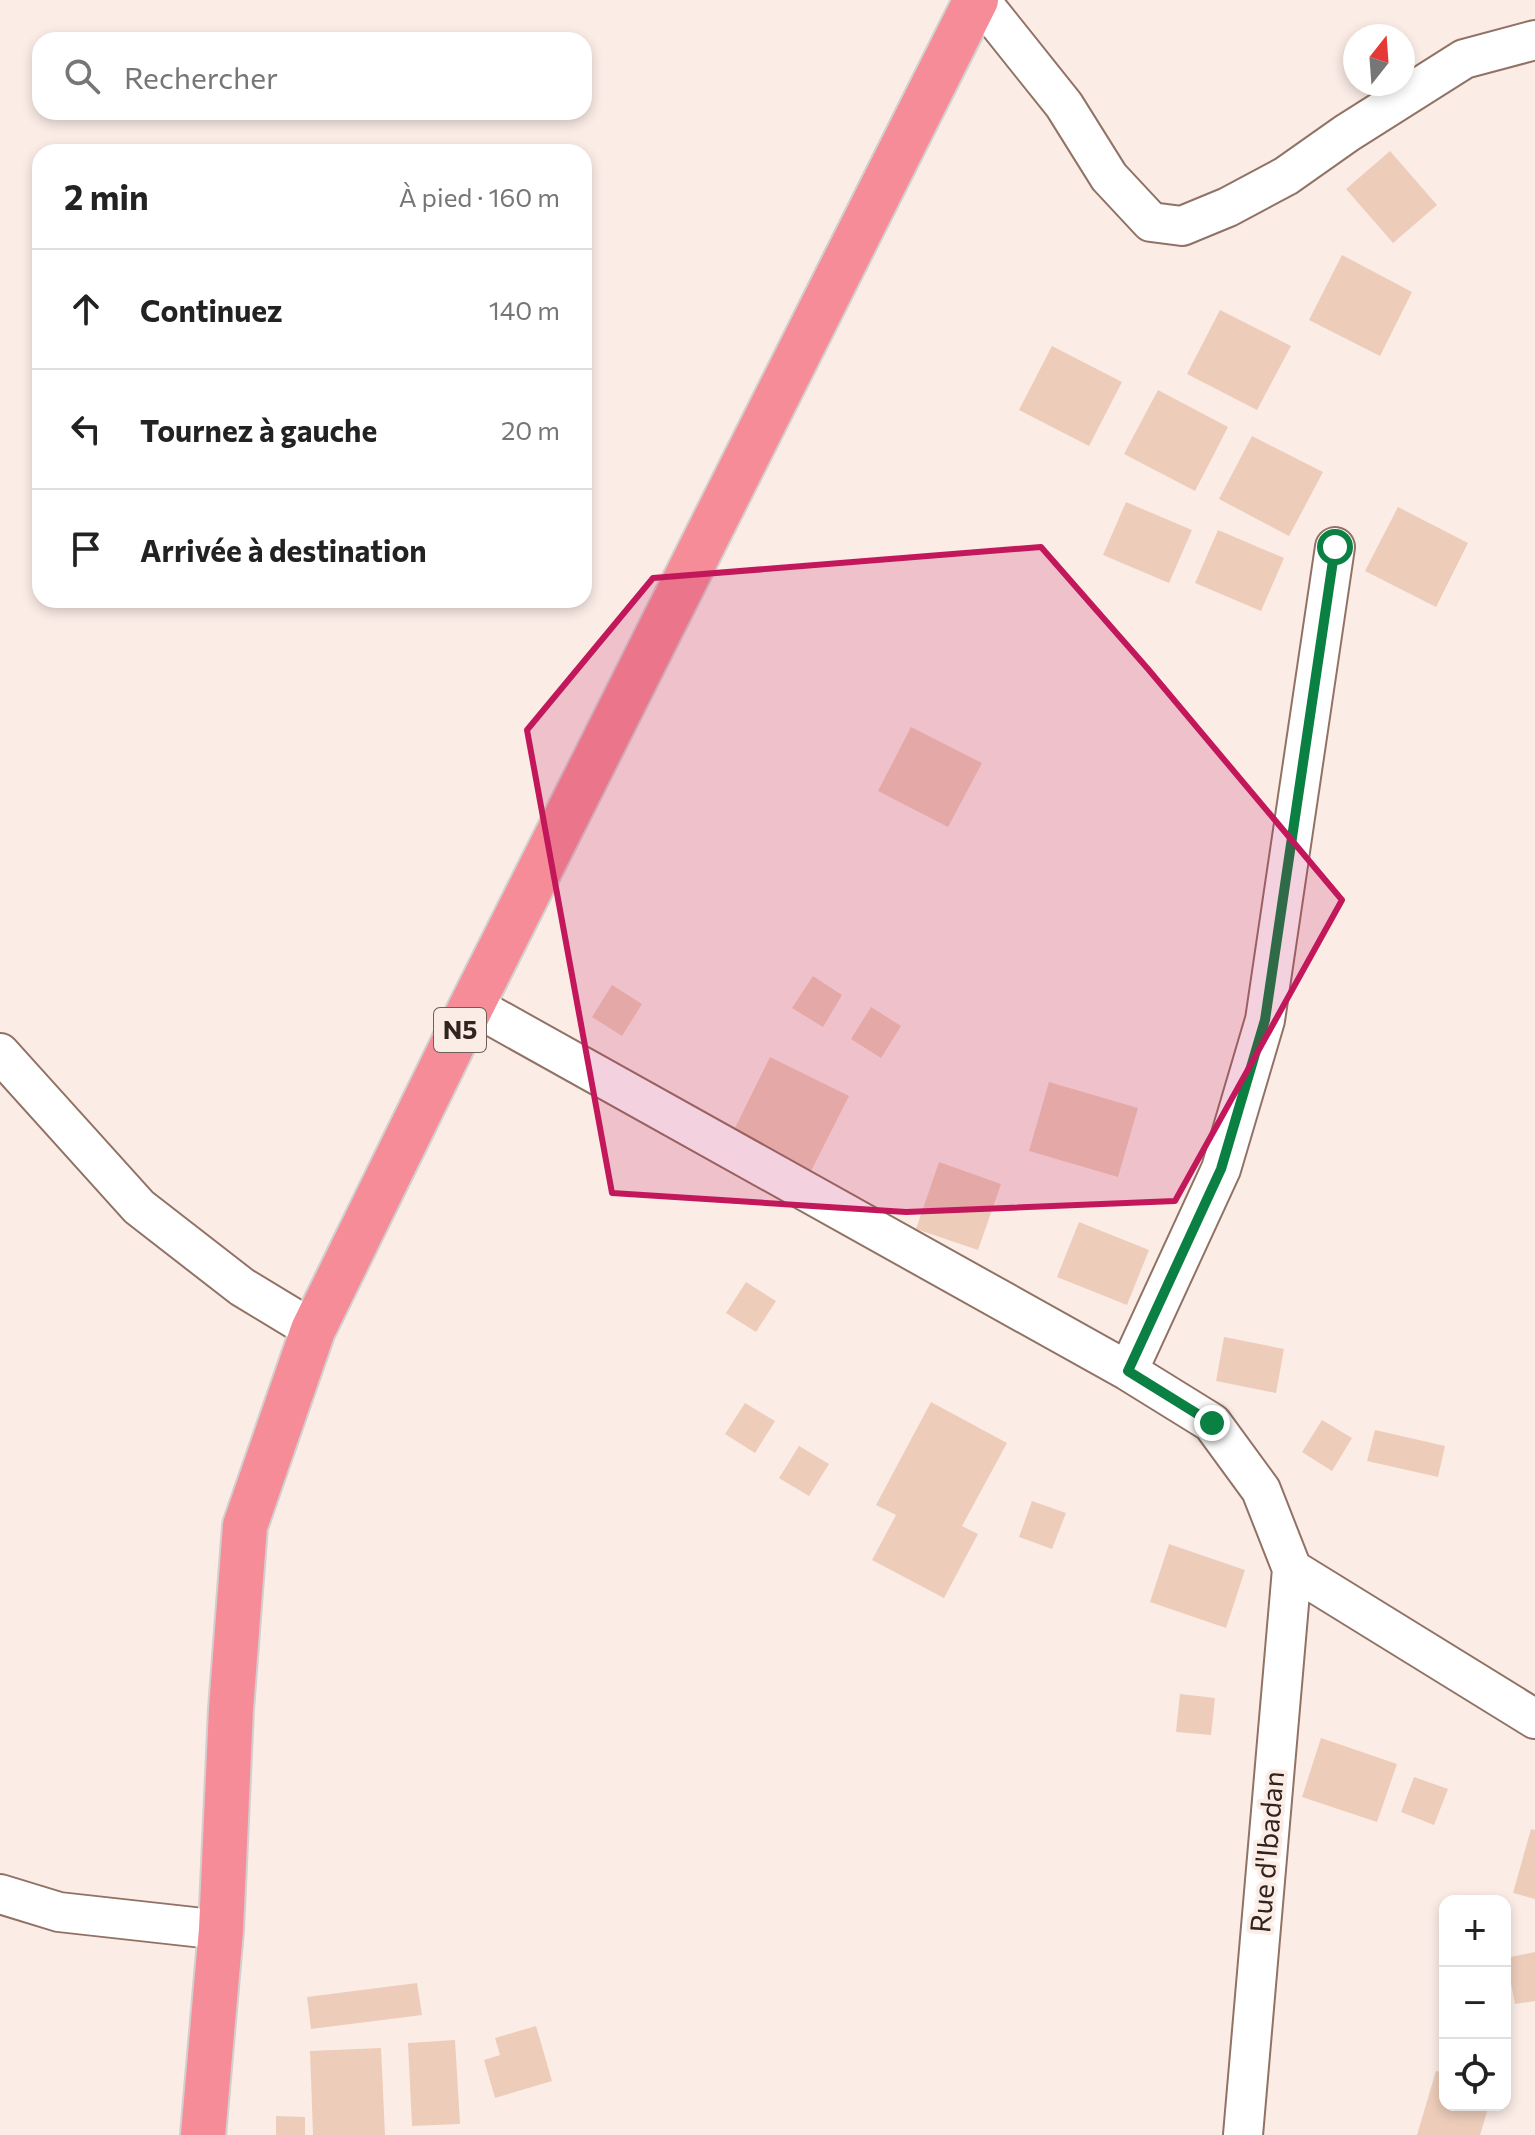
<!DOCTYPE html>
<html lang="fr">
<meta charset="utf-8">
<style>
:root{--surface:#fff;--page:#f2f2f2;--text:#222;--muted:#767676;--line:#e0e0e0}
body{margin:0;font-family:Commissioner,sans-serif;background:var(--page);color:var(--text)}
.controls{position:absolute;right:24px;bottom:24px;display:grid;overflow:hidden;border-radius:16px;box-shadow:0 4px 12px #0003}
.controls button{width:72px;height:72px;display:grid;place-items:center;padding:0;border:0;border-bottom:2px solid var(--line);background:var(--surface);color:var(--text);font:40px sans-serif}
.compass{position:absolute;left:1343px;top:24px;width:72px;height:72px;border-radius:50%;background:var(--surface);box-shadow:0 4px 12px #0003;rotate:17deg}
.stop{position:absolute;width:24px;height:24px;margin:-18px;border:6px solid #0b8043;border-radius:50%;background:#fff}
.stop.end{background:#0b8043;border-color:#fff;box-shadow:0 2px 8px #0008}
.list{margin:0;padding:0;list-style:none}
h2{display:flex;justify-content:space-between;align-items:center;height:104px;margin:0;padding:0 32px;font-size:34px}
h2 small{font-size:26px;font-weight:400;color:var(--muted)}
.list li{display:grid;grid-template-columns:52px 1fr auto;gap:24px;align-items:center;box-sizing:border-box;height:120px;padding:0 32px;border-top:2px solid var(--line)}
.list b{display:block;font-size:30px;white-space:nowrap}
.list em{font-size:26px;font-style:normal;color:var(--muted)}
.icon{flex:none;width:44px;height:44px;fill:none;stroke:currentColor;stroke-width:2;stroke-linecap:round;stroke-linejoin:round}
.map{position:relative;flex:none;width:1535px;height:2135px;overflow:hidden}
.search{position:absolute;background:var(--surface);box-shadow:0 4px 12px #0003;left:32px;top:32px;width:560px;height:88px;display:flex;align-items:center;gap:20px;box-sizing:border-box;padding:0 28px;border-radius:24px;color:var(--muted);font-size:30px}
.panel{position:absolute;background:var(--surface);box-shadow:0 4px 12px #0003;left:32px;top:144px;width:560px;height:464px;border-radius:24px}
.map>svg:first-child{display:block}
.building{fill:#edcdba}
.lines{fill:none;stroke-linecap:round;stroke-linejoin:round}
.minor-casing{stroke:#917265;stroke-width:42}
.trunk-casing{stroke:#d2cfce;stroke-width:48}
.minor{stroke:#fff;stroke-width:38}
.trunk{stroke:#f68c97;stroke-width:44}
.route{stroke:#0b8043;stroke-width:10}
.marked{fill:#c2185b;fill-opacity:0.2;stroke:#c2185b;stroke-width:6;stroke-linejoin:round}
.labels{text-anchor:middle;stroke-width:8;stroke-linejoin:round;paint-order:stroke}
.shield{fill:#fbece6;stroke:#6e5f5a;stroke-width:2}
.shield-label{font-size:26px;font-weight:bold;fill:#31231e}
.street-label{font-size:28px;fill:#31231e;stroke:#fbece6}
</style>
<div class="map">
<svg width="1535" height="2135" viewBox="0 0 1535 2135">
<rect width="100%" height="100%" fill="#fbece6"/>
<path class="building" d="M1390,151L1437,205L1393,243L1346,189Z
M1342,255L1412,292L1380,356L1309,320Z
M1220,310L1291,346L1257,410L1187,374Z
M1052,346L1122,382L1089,446L1019,410Z
M1158,390L1228,427L1195,491L1124,454Z
M1252,436L1323,472L1289,536L1219,499Z
M1126,502L1192,530L1169,583L1103,555Z
M1398,507L1468,543L1436,607L1365,571Z
M1218,530L1284,558L1261,611L1195,583Z
M911,727L982,763L948,827L878,791Z
M813,976L842,995L823,1027L792,1008Z
M612,985L642,1004L622,1036L592,1017Z
M871,1007L901,1026L881,1058L851,1039Z
M770,1057L849,1096L807,1179L729,1140Z
M1049,1082L1138,1108L1118,1177L1029,1151Z
M939,1162L1001,1184L978,1250L916,1229Z
M1079,1222L1149,1250L1127,1305L1057,1277Z
M746,1282L776,1301L756,1332L726,1313Z
M1224,1337L1284,1349L1276,1393L1216,1381Z
M931,1402L1007,1443L962,1526L978,1534L944,1598L872,1560L896,1515L876,1505Z
M745,1403L775,1421L755,1453L725,1434Z
M1322,1420L1352,1438L1332,1471L1302,1452Z
M1375,1430L1445,1446L1438,1477L1367,1461Z
M799,1446L829,1464L809,1496L779,1478Z
M1032,1501L1066,1513L1052,1549L1019,1537Z
M1169,1544L1245,1570L1226,1628L1150,1602Z
M1180,1694L1215,1698L1211,1735L1176,1732Z
M1321,1738L1397,1764L1377,1822L1302,1797Z
M1414,1777L1448,1789L1434,1825L1401,1812Z
M1531,1829L1535,1830V1899L1513,1893Z
M1535,1952V2001L1515,2004L1506,1958Z
M417,1983L422,2015L311,2029L307,1997Z
M536,2026L552,2081L495,2098L484,2060L500,2055L495,2038Z
M455,2040L460,2124L412,2126L408,2043Z
M381,2048L385,2135H313L310,2051Z
M1436,2071L1445,2073V2105H1489L1480,2135H1417Z
M276,2116L305,2117V2135H276Z"/>
<g class="lines">
<g class="minor-casing">
<path id="minor" d="M980,0L1064,105L1109,177L1151,222L1182,226L1228,207L1286,176L1347,133L1464,59L1535,40
M472,1005L1128,1371L1212,1423L1261,1490L1292,1569L1535,1719
M0,1053L139,1207L242,1287L313,1330
M1128,1371L1221,1169L1265,1020L1335,547
M0,1894L59,1912L221,1930
M1243,2135L1292,1569"/>
</g>
<g class="trunk-casing">
<path id="trunk" d="M203,2135L221,1930L231,1709L245,1526L313,1330L472,1005L976,0"/>
</g>
<use href="#minor" class="minor"/>
<use href="#trunk" class="trunk"/>
</g>
<g class="lines">
<path class="route" d="M1212,1423L1128,1371L1221,1169L1265,1020L1335,547"/>
</g>
<path class="marked" d="M1041,547L1148,669L1342,900L1175,1201L906,1212L612,1193L527,730L653,578Z"/>
<g class="labels">
<rect class="shield" x="434" y="1008" width="52" height="44" rx="6"/>
<g class="shield-label">
<text x="460" y="1039">N5</text>
</g>
<g class="street-label">
<text transform="translate(1267 1852) rotate(-85)" y="10">Rue d'Ibadan</text>
</g>
</g>
</svg>
<div class="controls">
<button>+</button>
<button>−</button>
<button><svg class="icon" aria-label="locate" viewBox="0 0 24 24"><circle cx="12" cy="12" r="6"/><path d="M12 2v4M12 18v4M2 12h4M18 12h4"/></svg></button>
</div>
<svg class="compass" viewBox="-18 -18 36 36"><path d="M0-13l5 13h-10z" fill="#e53935"/><path d="M0 13l5-13h-10z" fill="#767676"/></svg>
<div class="stop" style="left:1335px;top:547px"></div>
<div class="stop end" style="left:1212px;top:1423px"></div>
<div class="search"><svg class="icon" aria-label="search" viewBox="0 0 24 24"><circle cx="10" cy="10" r="6"/><path d="M15 15l6 6"/></svg>Rechercher</div>
<section class="panel">
<h2>2 min<small>À pied · 160 m</small></h2>
<ul class="list">
<li><svg class="icon" aria-label="ahead" viewBox="0 0 24 24"><path d="M12 20V5M6 11l6-6 6 6"/></svg><div><b>Continuez</b></div><em>140 m</em></li>
<li><svg class="icon" aria-label="left" viewBox="0 0 24 24"><path d="M17 20v-9H6M10 6l-5 5 5 5"/></svg><div><b>Tournez à gauche</b></div><em>20 m</em></li>
<li><svg class="icon" aria-label="arrive" viewBox="0 0 24 24"><path d="M6 21V4h12l-3 4 3 4H6"/></svg><div><b>Arrivée à destination</b></div></li>
</ul>
</section>
</div>
